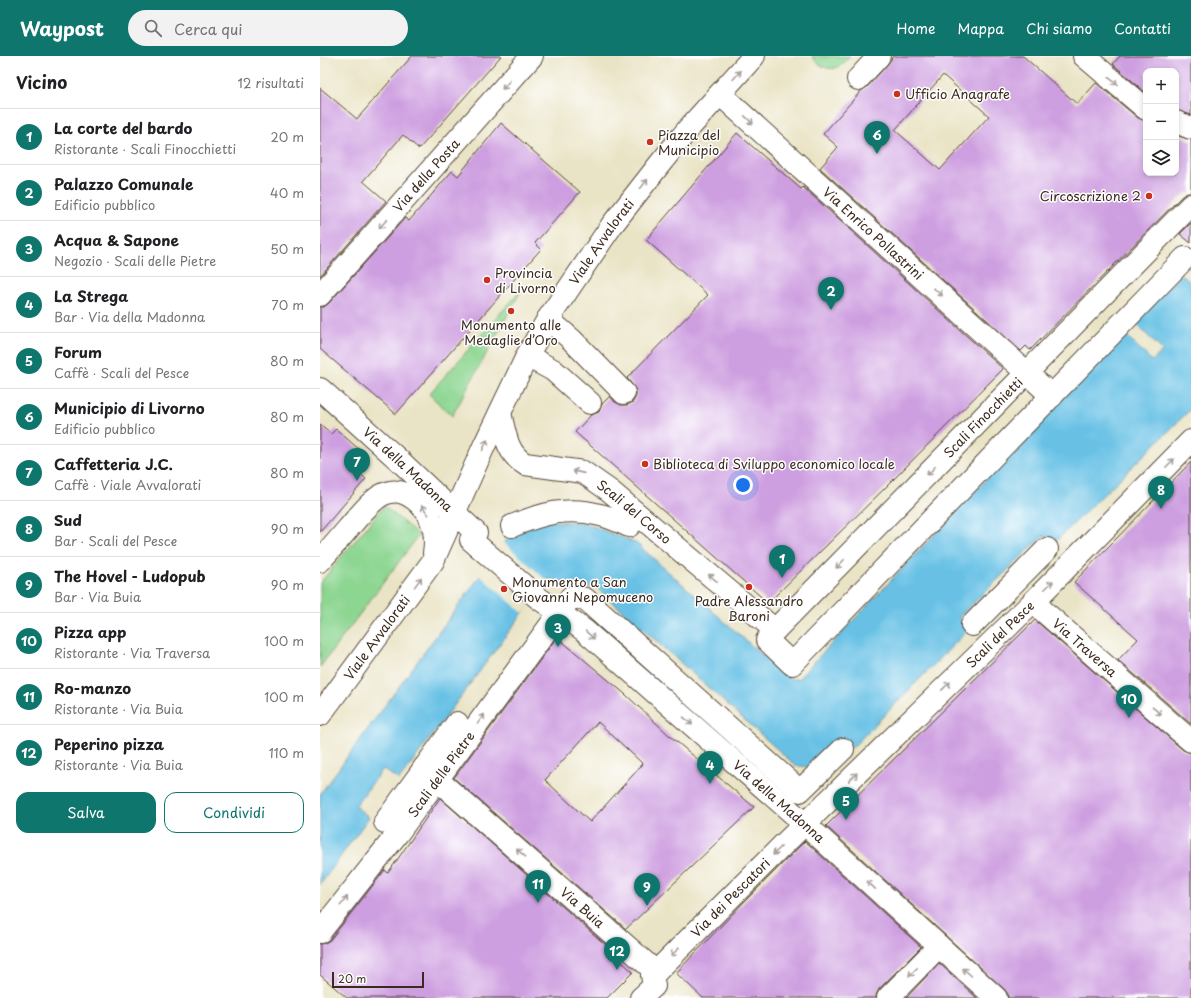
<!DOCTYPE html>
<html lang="it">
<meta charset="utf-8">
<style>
:root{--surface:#fff;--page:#f2f2f2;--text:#202124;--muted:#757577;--line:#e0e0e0;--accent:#0f766e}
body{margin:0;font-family:"Playpen Sans",sans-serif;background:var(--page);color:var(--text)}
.controls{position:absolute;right:12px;top:12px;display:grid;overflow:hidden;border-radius:8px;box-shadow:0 2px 6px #0003}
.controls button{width:36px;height:36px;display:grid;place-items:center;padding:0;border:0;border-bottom:1px solid var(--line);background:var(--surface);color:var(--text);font:20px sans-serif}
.scale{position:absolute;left:12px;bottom:10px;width:92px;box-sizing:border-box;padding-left:4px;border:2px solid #3b2a1e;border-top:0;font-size:11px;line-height:14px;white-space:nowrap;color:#3b2a1e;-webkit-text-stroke:3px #fff;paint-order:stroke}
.you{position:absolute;left:423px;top:429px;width:14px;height:14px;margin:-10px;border:3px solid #fff;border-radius:50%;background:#1a73e8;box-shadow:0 0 0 6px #1a73e833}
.badge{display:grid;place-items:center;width:26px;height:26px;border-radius:50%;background:var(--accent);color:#fff;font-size:13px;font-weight:700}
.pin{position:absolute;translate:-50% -33px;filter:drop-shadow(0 1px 2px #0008)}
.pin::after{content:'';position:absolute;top:21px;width:14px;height:12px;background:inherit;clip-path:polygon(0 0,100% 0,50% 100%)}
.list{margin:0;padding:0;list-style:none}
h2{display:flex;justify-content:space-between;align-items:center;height:52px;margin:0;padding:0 16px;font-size:17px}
h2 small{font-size:13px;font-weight:400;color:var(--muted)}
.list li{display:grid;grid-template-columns:26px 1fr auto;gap:12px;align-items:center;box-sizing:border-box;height:56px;padding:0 16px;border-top:1px solid var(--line)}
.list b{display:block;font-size:15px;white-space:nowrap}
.list p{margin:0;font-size:13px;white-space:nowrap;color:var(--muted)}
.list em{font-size:13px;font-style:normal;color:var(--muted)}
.actions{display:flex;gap:8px;padding:12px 16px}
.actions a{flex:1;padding:9px 0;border:1px solid var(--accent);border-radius:12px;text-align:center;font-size:14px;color:var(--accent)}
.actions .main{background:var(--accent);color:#fff}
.icon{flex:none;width:22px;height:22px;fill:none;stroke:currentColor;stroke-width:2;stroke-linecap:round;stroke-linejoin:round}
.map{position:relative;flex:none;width:871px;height:942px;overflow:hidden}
header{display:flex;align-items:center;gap:24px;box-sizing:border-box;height:56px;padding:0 20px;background:var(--accent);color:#fff}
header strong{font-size:19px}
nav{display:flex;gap:22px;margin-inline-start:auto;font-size:14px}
.search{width:280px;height:36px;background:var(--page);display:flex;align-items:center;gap:10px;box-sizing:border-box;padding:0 14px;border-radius:22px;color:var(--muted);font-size:15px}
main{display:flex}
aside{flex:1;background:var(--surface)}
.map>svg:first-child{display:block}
.green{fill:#8dd692;stroke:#648058}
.water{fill:#67c1e5;stroke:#517682}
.pier{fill:#eae4c6}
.building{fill:#ce9fe0;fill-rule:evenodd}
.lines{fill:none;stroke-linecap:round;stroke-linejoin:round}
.minor-casing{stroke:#554637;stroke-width:24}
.minor{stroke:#fff;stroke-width:22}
.oneway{stroke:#a79f9a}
.poi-dot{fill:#c8321e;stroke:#fff;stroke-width:1.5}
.labels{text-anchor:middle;stroke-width:3;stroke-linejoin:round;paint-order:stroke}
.poi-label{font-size:13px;fill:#3b2a1e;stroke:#fff;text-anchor:start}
.street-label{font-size:13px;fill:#3b2a1e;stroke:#fff}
</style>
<header>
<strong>Waypost</strong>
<div class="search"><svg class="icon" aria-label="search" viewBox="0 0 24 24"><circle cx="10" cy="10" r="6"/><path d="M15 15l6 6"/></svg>Cerca qui</div>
<nav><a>Home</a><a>Mappa</a><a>Chi siamo</a><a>Contatti</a></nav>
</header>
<main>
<aside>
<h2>Vicino<small>12 risultati</small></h2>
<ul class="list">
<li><span class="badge">1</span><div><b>La corte del bardo</b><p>Ristorante · Scali Finocchietti</p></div><em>20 m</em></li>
<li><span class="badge">2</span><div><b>Palazzo Comunale</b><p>Edificio pubblico</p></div><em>40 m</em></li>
<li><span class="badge">3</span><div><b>Acqua &amp; Sapone</b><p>Negozio · Scali delle Pietre</p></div><em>50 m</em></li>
<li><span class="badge">4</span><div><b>La Strega</b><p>Bar · Via della Madonna</p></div><em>70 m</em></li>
<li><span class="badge">5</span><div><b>Forum</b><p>Caffè · Scali del Pesce</p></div><em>80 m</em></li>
<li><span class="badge">6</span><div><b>Municipio di Livorno</b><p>Edificio pubblico</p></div><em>80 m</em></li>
<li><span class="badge">7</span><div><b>Caffetteria J.C.</b><p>Caffè · Viale Avvalorati</p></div><em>80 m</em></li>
<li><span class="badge">8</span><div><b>Sud</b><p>Bar · Scali del Pesce</p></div><em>90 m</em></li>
<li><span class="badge">9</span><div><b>The Hovel - Ludopub</b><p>Bar · Via Buia</p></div><em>90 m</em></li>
<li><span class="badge">10</span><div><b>Pizza app</b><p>Ristorante · Via Traversa</p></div><em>100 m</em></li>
<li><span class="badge">11</span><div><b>Ro-manzo</b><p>Ristorante · Via Buia</p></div><em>100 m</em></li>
<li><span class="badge">12</span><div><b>Peperino pizza</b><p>Ristorante · Via Buia</p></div><em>110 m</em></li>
</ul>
<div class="actions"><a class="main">Salva</a><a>Condividi</a></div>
</aside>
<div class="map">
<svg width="871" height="942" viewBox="0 0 871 942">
<rect width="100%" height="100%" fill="#fff"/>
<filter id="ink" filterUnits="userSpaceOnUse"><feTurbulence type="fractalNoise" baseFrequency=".025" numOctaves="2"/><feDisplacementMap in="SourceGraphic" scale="8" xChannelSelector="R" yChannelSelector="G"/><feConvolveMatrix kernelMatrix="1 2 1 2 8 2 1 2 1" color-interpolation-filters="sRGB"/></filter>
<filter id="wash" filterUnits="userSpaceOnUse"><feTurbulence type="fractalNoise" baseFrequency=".012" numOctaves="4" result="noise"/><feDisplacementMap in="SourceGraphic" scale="16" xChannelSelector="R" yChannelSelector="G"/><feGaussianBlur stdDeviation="0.9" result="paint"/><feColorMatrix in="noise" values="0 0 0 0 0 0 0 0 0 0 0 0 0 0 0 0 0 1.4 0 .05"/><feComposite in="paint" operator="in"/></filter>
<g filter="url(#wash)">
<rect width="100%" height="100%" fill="#eae4c6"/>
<path class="green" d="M492,0H530C527,3 525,7 521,9C512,17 497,10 492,0Z
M202,233L132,360L109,338Z
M64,450L99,479L0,611V527Z"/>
<path class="water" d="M861,218L871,227V353L734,487L724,479L639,561L650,572L532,692L522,682L493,711L476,710L278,533L228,523L79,724L63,713L35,750L49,761L0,829V738L191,478L225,465L265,467L316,487L467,621L471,623H478L804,277L832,305L843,295L814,266Z"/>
<path class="pier" d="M183,486L229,526L203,557L159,519Z"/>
<g id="blocks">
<path class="building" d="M92,0H181L99,93L83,79L43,125L66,145L0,220V32L37,63Z
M573,0H703L757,48L776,27L818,62L826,65V117H856V79L871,84V137H867L862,140L710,294L706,290L701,295L500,112L518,91L503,78L541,35L547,31L568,8ZM623,19L669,60L620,114L575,74Z
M800,0H871V59L856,54V15H826V37L793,8Z
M181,67L260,136L215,187L221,193L76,358L0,293V251H4L9,247L85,162L89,165L132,115L138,120Z
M417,77L481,133L483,131L683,313L565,432L448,547L255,376L271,359L279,356L282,348L290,340L295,346L301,349H307L313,346L316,340V334L307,322L388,239L326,184Z
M871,167V187L860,178Z
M0,369L11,378L16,373L42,396L31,409L46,423L0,476Z
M871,406V668L798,604L818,583L754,526Z
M715,564L863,694L871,697V942H688V938L684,933L506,770Z
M237,581L305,638L350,680L434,751L306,873L134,722ZM278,666L323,708L270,766L225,724Z
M120,742L288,891L287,892L313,916L287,942H27L0,919V888L5,887L10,884L65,814L68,817Z
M485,785L601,891L559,933L556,939V942H383L356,917L423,847Z
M619,907L657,942H586Z"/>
</g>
</g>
<g filter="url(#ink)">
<use href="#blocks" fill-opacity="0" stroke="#554637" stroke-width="1"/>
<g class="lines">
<g class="minor-casing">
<g id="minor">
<path d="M764,0L826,53"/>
<path d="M538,23L559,0"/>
<path id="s1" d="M400,38L732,340"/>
<path d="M856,66L871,72"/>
<path id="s2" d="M865,202L472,608L447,584L455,574L871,149"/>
<path id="s3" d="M0,239L212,0"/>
<path d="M228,263L251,283L304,337"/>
<path d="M207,300L233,314L270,347"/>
<path id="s4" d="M0,333L81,406L156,477L151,484L217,541L265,575L485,768L676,942"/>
<path id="s5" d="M180,357C185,376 186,397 205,408L263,416L290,435L455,574"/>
<path d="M192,470C221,458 248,450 280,459C290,461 300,466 309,470L318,460"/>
<path d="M0,505C11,493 21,481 32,468C51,446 70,420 99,447C114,461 117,478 114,497"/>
<path id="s6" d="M713,546L871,685"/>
<path d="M652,569L727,493"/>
<path id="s7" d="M0,659L113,505L164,390L207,300L228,263L292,169L339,109L369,72L434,0"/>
<path id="s8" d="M104,712L336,916"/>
<path d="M65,766L137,667"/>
<path id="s9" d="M0,876L78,777L251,541L265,543L480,735L523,693"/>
<path id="s10" d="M321,942L334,930L332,919L336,916L464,788L710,549L871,385"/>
<path d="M568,942L619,890"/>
</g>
</g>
<use href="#minor" class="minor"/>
</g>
<defs><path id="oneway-shaft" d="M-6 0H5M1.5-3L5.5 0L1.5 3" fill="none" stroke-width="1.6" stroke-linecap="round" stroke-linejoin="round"/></defs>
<g class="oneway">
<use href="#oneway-shaft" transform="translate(417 19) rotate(-48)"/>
<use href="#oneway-shaft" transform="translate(793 25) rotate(40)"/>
<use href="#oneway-shaft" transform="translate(186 29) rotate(132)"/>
<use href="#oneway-shaft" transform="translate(429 64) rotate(44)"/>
<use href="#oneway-shaft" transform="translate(324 128) rotate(-52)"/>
<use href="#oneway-shaft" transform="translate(63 168) rotate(132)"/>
<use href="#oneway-shaft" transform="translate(618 236) rotate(42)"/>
<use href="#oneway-shaft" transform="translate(165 389) rotate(-65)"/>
<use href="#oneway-shaft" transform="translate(850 407) rotate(-45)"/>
<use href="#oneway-shaft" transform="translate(611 415) rotate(134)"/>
<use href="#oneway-shaft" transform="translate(258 416) rotate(-167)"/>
<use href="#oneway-shaft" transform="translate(105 454) rotate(-127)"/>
<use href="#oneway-shaft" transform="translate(520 508) rotate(134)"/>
<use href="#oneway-shaft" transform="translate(393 522) rotate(-140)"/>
<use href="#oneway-shaft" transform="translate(98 526) rotate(-54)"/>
<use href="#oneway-shaft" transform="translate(729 529) rotate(-45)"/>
<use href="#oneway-shaft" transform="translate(270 579) rotate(41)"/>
<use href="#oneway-shaft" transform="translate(626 630) rotate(-44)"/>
<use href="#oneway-shaft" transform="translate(837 655) rotate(41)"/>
<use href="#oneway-shaft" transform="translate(161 663) rotate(-54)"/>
<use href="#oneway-shaft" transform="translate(368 665) rotate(41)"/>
<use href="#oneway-shaft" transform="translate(533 721) rotate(-44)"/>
<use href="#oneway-shaft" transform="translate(457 795) rotate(135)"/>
<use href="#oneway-shaft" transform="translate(201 797) rotate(-139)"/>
<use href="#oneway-shaft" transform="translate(551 829) rotate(-137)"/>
<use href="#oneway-shaft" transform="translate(24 845) rotate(-52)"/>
<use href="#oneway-shaft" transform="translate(355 896) rotate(135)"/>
<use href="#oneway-shaft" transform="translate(593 916) rotate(135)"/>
<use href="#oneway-shaft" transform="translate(647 916) rotate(-138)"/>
</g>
</g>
<g class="poi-dot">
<circle cx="577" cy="38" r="4"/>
<circle cx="330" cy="86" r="4"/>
<circle cx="829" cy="140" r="4"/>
<circle cx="167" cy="224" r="4"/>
<circle cx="191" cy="255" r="4"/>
<circle cx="325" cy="408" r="4"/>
<circle cx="429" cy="531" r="4"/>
<circle cx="184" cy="533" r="4"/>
</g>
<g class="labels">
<g class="poi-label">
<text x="585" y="43">Ufficio Anagrafe</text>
<text x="338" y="84">Piazza del<tspan x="338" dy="15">Municipio</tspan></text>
<text x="821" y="145" text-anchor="end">Circoscrizione 2</text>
<text x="175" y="222">Provincia<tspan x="175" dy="15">di Livorno</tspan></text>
<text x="191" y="274" text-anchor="middle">Monumento alle<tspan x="191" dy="15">Medaglie d’Oro</tspan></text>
<text x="333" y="413">Biblioteca di Sviluppo economico locale</text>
<text x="192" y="531">Monumento a San<tspan x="192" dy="15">Giovanni Nepomuceno</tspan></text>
<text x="429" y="550" text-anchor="middle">Padre Alessandro<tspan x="429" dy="15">Baroni</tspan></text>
</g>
<g class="street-label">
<text dy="5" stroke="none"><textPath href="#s3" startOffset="160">Via della Posta</textPath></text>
<text dy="5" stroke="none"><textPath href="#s1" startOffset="207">Via Enrico Pollastrini</textPath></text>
<text dy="5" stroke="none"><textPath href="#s7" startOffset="553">Viale Avvalorati</textPath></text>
<text dy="5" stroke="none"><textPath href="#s2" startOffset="910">Scali Finocchietti</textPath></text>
<text dy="5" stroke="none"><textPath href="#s4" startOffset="119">Via della Madonna</textPath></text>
<text dy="5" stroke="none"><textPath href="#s5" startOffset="182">Scali del Corso</textPath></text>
<text dy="5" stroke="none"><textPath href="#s10" startOffset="516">Scali del Pesce</textPath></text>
<text dy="5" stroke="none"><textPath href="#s7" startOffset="96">Viale Avvalorati</textPath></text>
<text dy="5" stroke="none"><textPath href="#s6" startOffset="69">Via Traversa</textPath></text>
<text dy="5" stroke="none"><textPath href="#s9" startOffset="199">Scali delle Pietre</textPath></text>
<text dy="5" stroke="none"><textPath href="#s4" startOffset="625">Via della Madonna</textPath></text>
<text dy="5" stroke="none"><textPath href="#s10" startOffset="139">Via dei Pescatori</textPath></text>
<text dy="5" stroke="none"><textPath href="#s8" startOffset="211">Via Buia</textPath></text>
</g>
</g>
</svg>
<div class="controls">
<button>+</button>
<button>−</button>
<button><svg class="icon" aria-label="layers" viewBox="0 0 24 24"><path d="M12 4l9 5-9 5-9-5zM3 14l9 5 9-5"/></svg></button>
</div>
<div class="scale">20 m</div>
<div class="you"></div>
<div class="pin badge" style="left:462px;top:522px">1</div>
<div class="pin badge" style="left:511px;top:254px">2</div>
<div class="pin badge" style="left:238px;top:591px">3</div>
<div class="pin badge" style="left:390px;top:728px">4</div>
<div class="pin badge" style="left:526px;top:764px">5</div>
<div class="pin badge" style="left:557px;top:98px">6</div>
<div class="pin badge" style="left:37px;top:425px">7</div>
<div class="pin badge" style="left:841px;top:453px">8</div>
<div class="pin badge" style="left:327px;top:850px">9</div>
<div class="pin badge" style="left:809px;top:662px">10</div>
<div class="pin badge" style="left:218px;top:847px">11</div>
<div class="pin badge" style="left:297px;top:914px">12</div>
</div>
</main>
